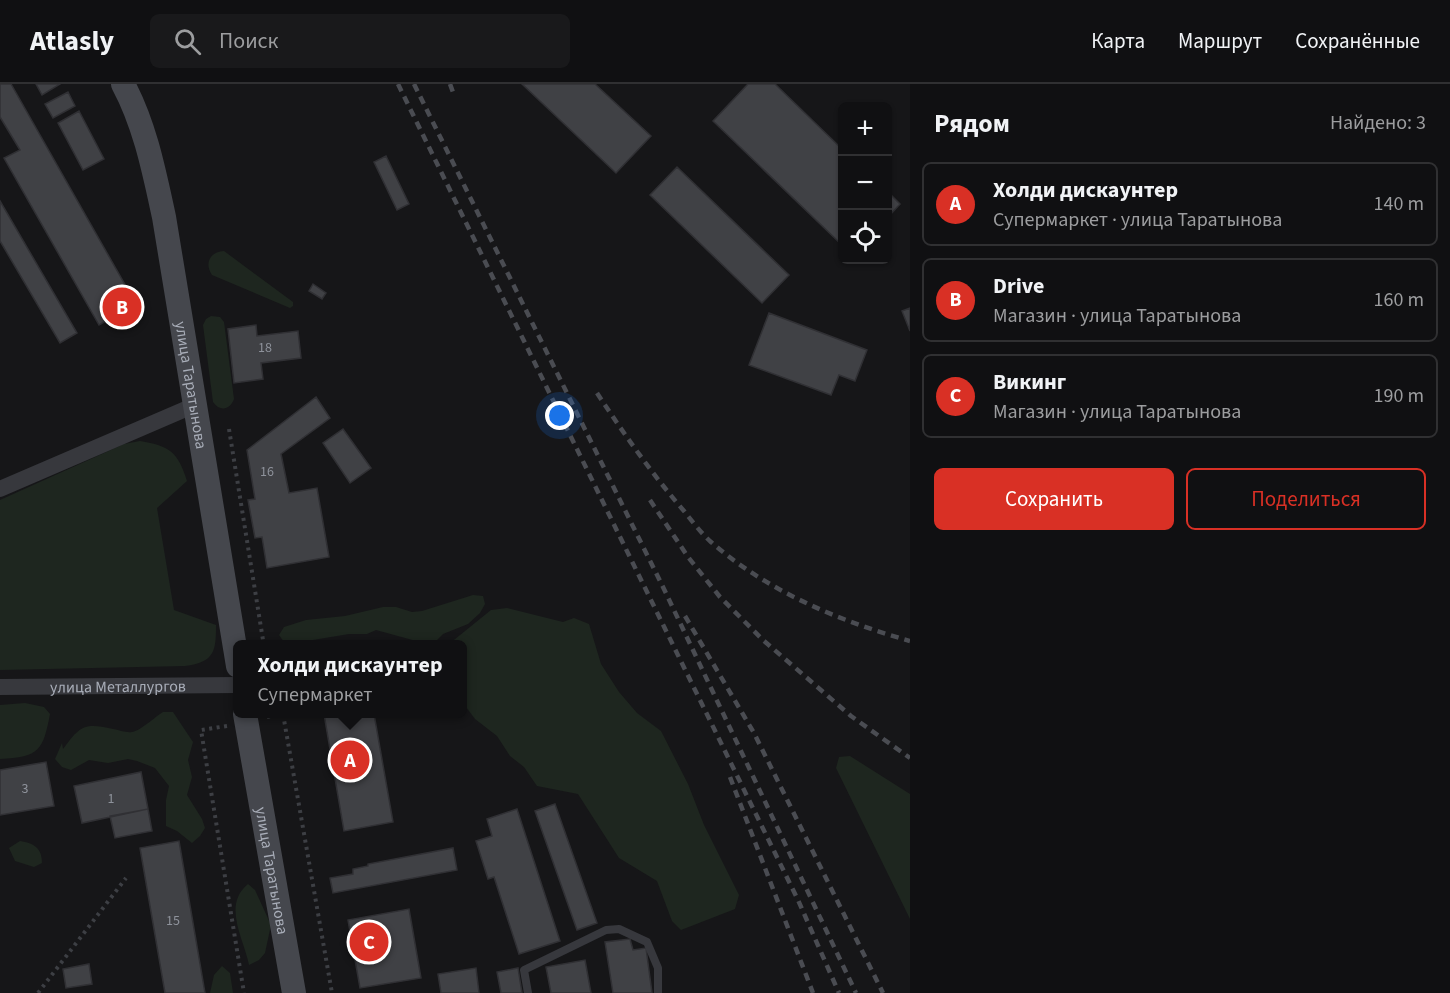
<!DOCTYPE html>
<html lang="ru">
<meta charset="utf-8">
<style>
:root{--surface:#101012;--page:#19191b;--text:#f1f3f6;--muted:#9c9d9f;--line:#303032;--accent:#d93025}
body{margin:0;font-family:"Source Sans 3",sans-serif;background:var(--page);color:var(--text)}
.controls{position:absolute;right:18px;top:18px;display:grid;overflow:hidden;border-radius:9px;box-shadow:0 2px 4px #0004}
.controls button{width:54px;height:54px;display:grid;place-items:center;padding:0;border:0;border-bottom:2px solid var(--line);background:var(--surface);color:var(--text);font:30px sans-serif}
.you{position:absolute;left:560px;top:332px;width:21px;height:21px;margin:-15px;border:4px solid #fff;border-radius:50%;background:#1a73e8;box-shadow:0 0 0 9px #1a73e833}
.badge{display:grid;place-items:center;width:39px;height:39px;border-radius:50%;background:var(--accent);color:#fff;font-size:20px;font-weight:700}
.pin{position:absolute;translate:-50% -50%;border:3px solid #fff;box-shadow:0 2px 6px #0006}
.popup{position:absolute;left:233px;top:556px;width:234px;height:78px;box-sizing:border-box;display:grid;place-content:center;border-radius:9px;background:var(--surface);filter:drop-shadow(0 2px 4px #0005);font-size:20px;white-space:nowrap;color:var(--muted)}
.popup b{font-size:22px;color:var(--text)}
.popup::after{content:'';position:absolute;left:50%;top:100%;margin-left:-12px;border:12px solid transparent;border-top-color:var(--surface)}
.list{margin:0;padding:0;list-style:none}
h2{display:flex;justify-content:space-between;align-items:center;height:78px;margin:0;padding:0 24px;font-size:26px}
h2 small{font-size:20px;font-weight:400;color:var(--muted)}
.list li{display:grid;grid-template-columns:39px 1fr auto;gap:18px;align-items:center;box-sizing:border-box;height:84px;margin:0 12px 12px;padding:0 12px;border:2px solid var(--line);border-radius:9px}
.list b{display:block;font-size:22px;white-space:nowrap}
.list p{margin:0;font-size:20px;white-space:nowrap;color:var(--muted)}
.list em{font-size:20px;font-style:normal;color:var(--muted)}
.actions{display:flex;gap:12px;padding:18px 24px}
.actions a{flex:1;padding:14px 0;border:2px solid var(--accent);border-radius:9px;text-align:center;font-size:21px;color:var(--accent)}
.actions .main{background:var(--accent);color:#fff}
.icon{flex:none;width:33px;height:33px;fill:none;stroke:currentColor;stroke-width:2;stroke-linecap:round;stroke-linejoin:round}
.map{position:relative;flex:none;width:910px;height:909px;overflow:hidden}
header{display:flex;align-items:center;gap:36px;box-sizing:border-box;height:84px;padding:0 30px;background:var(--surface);border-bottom:2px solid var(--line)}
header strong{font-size:28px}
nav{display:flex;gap:33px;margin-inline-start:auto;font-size:21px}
.search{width:420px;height:54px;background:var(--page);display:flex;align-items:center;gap:15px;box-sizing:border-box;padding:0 21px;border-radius:9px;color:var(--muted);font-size:22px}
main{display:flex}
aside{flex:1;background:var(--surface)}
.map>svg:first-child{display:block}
.green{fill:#1e261f}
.building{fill:#404145;stroke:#303034;stroke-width:1.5}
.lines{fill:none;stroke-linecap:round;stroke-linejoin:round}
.path{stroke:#3d3f44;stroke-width:4;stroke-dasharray:3 4.5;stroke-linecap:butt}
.lane{stroke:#37383d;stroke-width:8}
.street{stroke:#37383d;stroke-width:16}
.secondary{stroke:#45474d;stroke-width:24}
.rail{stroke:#4a4c52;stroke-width:4.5;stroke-dasharray:8 6;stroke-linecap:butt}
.labels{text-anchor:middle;stroke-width:6;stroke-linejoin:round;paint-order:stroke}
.number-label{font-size:14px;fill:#8e929b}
.street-label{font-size:16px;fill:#a8adb8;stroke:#111113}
</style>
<header>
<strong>Atlasly</strong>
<div class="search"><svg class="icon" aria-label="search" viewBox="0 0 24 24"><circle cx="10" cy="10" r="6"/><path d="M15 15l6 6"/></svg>Поиск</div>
<nav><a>Карта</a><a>Маршрут</a><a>Сохранённые</a></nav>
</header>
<main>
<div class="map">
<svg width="910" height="909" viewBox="0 0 910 909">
<rect width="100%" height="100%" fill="#161618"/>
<path class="green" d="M224,167L293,218V222L290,224L212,191C204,179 210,168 224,167Z
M211,232L220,233L224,238L234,315C230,326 220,328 213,318L203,241L206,235Z
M140,357C170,362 178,368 187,397L157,424L174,526L216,541C216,567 215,578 185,582L0,586V416L124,360Z
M473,511L483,512L485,520L480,529L468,540L443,550L437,556L427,560L376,546L367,550H349L295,559L284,558L279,551L284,543L306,536L345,532L383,523H396L412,528L422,527Z
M507,524L563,538L574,534L589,540L601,580L619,608L637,629L661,647L688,700L704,741L739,811L735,825L681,846L672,837L657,797L619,774L578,710L537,702L524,683L510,672L497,652L475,635L463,619V560H449L491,526Z
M25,619L44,623L50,630C43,666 40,673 0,675V621Z
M163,628H173L193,658L188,676L192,693L187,711L202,735L205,744L200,752L192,759L177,747L166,742V716L169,702L155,684L137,677L128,675L108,679L89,676L71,686L62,683L55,675L62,659L63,665C80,642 84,638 113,645C119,646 126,649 132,648C140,647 155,633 163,628Z
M850,672L910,710V835L836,684L839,673Z
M20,757C34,759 42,764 42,779L34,783L15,777L9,764Z
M248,800L255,806L271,841L265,869L259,876L249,881C244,855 222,821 248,800Z
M222,882L230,889L233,909H210L214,891Z"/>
<path class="building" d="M0,0H11L136,220L99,241L4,74L20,66L0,33Z
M36,0H60L42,11Z
M522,0H595L651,52L616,89Z
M748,0H775L842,65V161L713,37Z
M68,8L75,22L53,34L45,20Z
M79,27L104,75L83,86L58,39Z
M386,72L409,120L397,126L374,78Z
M677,83L789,191L762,219L650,111Z
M888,108L900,120L888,133Z
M0,117L77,249L60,259L0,157Z
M313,200L326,209L322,215L309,207Z
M910,224V247L902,227Z
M769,229L867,266L855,297L839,291L831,311L749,281Z
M256,241L257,252L298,247L301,274L261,279L263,295L234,299L228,245Z
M316,313L330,334L281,370L289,409L317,404L329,473L267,484L262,453L255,454L248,416L255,415L247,366Z
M343,345L371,384L350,399L323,359Z
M324,630H374L393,738L344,747Z
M46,678L54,722L0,731V686Z
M141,688L148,725L82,739L74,702Z
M555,720L597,839L577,846L535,727Z
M148,725L152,747L115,754L110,732Z
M517,725L560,857L519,870L494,793L488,795L476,757L492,752L487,735Z
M179,757L205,909H165L140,764Z
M453,764L457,786L333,809L330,794L353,790V785L368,782V780Z
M409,825L421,894L360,904L348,836Z
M630,855L633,866L646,864L652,909H613L605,858Z
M585,876L591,909H551L546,883Z
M89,880L92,900L66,904L63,885Z
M476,884L479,909H441L438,890Z
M518,884L522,909H501L497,888Z"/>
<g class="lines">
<path class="path" d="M229,345L263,556L265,560
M283,630L332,909
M267,633L280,630
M227,642L201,646L244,909
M38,909L126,794"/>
<path class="lane" d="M528,909L524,886L606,846L619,845L647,858L658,884V909"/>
<g class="street">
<path d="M0,405L195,321"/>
<path id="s1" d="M0,603L238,601"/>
</g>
<g class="secondary">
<path id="s2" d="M123,0C145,41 154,87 164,133L238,582"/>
<path id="s3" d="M245,630L294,909"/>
</g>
<path class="rail" d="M398,0L798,816L839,909
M414,0L663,503L856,909
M450,0L454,11
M597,309C624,350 652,390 684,427C692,437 701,449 711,458C767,507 839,537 910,557
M650,416L688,473L720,513L763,556L851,632L910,674
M685,532L754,649L883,909
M730,693L813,909"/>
</g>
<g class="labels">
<g class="number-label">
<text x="265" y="268">18</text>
<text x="267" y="392">16</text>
<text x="25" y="709">3</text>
<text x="111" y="719">1</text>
<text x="173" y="841">15</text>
</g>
<g class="street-label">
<text dy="6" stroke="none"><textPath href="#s2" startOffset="310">улица Таратынова</textPath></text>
<text dy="6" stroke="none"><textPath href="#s1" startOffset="118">улица Металлургов</textPath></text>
<text dy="6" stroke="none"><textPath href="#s3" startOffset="159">улица Таратынова</textPath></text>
</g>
</g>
</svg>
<div class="controls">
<button>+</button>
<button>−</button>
<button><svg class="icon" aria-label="locate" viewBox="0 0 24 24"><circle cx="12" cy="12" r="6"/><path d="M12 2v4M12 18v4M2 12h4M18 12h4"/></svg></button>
</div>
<div class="you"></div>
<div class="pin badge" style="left:350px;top:676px">A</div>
<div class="popup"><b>Холди дискаунтер</b>Супермаркет</div>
<div class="pin badge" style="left:122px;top:223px">B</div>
<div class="pin badge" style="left:369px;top:858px">C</div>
</div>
<aside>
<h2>Рядом<small>Найдено: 3</small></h2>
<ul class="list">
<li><span class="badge">A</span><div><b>Холди дискаунтер</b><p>Супермаркет · улица Таратынова</p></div><em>140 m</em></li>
<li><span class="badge">B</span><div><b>Drive</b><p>Магазин · улица Таратынова</p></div><em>160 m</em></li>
<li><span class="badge">C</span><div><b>Викинг</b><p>Магазин · улица Таратынова</p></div><em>190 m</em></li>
</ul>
<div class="actions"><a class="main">Сохранить</a><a>Поделиться</a></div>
</aside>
</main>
